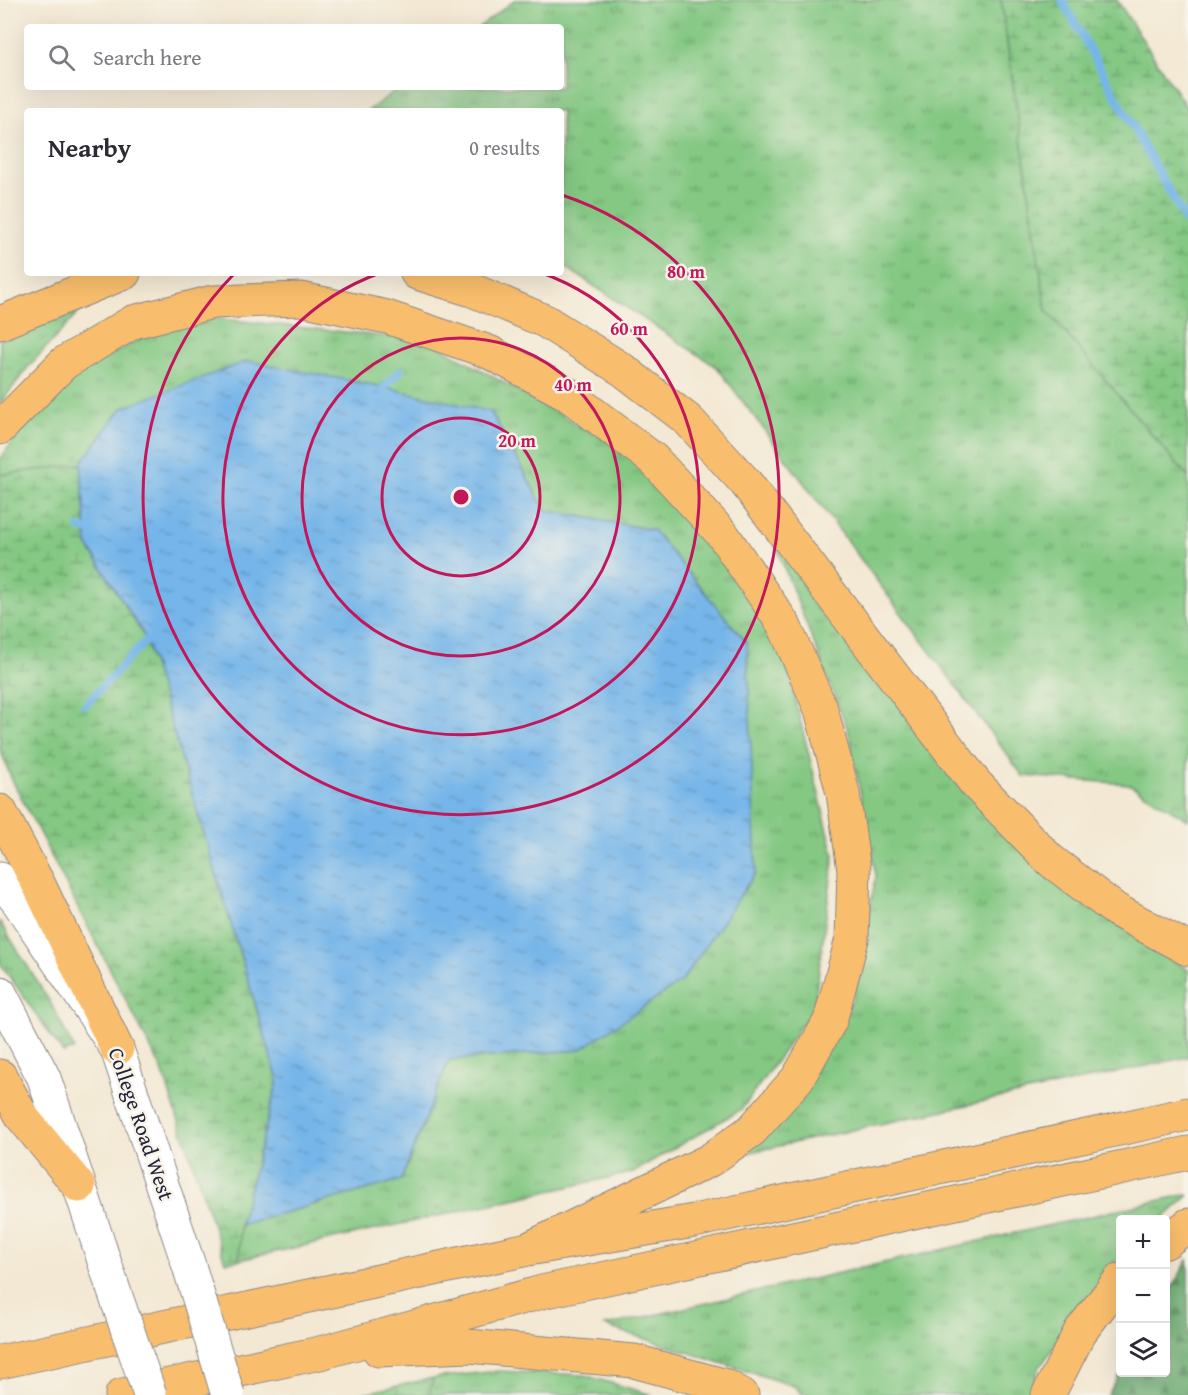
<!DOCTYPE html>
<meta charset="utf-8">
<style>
:root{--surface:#fff;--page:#f7f7f7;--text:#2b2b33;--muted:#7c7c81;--line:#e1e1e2}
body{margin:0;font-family:"Gentium Book Plus",serif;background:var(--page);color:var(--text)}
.controls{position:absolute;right:18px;bottom:18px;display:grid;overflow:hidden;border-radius:6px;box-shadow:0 6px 24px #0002}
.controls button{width:54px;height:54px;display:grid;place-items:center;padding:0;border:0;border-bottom:2px solid var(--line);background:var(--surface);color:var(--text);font:30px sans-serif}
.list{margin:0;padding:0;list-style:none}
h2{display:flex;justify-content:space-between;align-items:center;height:78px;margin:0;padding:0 24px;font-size:26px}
h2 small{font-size:20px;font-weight:400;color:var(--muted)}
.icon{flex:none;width:33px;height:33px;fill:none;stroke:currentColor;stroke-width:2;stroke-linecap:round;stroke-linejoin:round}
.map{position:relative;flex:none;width:1188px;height:1395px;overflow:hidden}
.search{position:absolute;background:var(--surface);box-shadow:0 6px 24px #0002;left:24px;top:24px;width:540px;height:66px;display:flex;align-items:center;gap:15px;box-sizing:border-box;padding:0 21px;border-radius:6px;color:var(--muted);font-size:22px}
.panel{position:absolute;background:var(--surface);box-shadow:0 6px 24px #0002;left:24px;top:108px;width:540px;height:168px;border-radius:6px}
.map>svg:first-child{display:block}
.grass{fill:url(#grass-tufts);stroke:#53755f;stroke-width:1.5}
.forest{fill:url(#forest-firs);stroke:#466756;stroke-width:1.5}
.wetland{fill:url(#wetland-marsh);stroke:#53755f;stroke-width:1.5}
.water{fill:url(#water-ripples);stroke:#4c6c92;stroke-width:1.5}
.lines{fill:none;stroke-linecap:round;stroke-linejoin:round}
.stream{stroke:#75b5e9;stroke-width:8}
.minor-casing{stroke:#8a8587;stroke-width:35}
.highway-casing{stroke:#8a8587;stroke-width:35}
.minor{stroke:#fff;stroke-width:33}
.highway{stroke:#f9be6d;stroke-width:33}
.minor-bridge-casing{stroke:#8a8587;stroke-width:35;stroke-linecap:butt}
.minor-bridge{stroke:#fff;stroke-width:33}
.ring{fill:none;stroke:#c2185b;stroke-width:3}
.labels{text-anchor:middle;stroke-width:5;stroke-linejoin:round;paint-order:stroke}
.street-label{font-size:21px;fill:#22223b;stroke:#f7f3e8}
.centre{fill:#c2185b;stroke:#f7f3e8;stroke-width:3}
.ring-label{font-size:18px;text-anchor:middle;font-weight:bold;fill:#c2185b;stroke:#f7f3e8;stroke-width:5;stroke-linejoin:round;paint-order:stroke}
</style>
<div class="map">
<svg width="1188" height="1395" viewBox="0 0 1188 1395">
<defs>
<pattern id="grass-tufts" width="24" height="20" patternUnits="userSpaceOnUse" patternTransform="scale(1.5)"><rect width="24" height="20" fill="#84c883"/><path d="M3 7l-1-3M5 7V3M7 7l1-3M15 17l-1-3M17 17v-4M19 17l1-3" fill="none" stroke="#6ca26c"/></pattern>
<pattern id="forest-firs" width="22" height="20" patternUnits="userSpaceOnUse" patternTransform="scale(1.5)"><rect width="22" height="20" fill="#6bac71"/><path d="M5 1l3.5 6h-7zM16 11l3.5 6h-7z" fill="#588c5e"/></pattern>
<pattern id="wetland-marsh" width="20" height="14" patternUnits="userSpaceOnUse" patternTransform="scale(1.5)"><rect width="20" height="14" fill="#84c883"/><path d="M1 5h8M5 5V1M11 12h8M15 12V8" fill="none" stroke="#6ca26c"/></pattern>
<pattern id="water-ripples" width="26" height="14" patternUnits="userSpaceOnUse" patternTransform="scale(1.5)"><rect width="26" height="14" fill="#75b5e9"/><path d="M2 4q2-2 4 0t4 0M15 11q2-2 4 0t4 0" fill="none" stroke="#6093be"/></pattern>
</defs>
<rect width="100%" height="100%" fill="#f7f3e8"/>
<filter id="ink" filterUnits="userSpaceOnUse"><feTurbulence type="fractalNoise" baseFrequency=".0167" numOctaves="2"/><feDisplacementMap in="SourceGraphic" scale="12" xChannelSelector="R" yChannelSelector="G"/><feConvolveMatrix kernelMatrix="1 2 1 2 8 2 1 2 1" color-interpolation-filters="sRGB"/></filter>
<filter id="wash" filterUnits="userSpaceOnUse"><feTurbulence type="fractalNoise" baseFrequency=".008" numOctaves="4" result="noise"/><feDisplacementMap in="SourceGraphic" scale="24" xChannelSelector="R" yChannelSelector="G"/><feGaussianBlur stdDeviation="1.35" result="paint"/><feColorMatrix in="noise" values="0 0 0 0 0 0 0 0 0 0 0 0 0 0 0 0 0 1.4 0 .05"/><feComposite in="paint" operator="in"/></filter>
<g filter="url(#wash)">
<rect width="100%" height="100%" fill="#f3e8d3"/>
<path class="grass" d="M515,0H1001L1046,310L1188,477V820L1129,784L1023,776L717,367L561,264V111H368L400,87H561V27H479Z
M79,312L28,367L0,404V339Z
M185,315L430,341L645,462L778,631L834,855L814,1008L742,1109L631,1173L239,1260L240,1225L401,1180L449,1060L579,1050L653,530L545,510L491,412L122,408L81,464L0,475V459L54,385Z
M771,534L1086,903L1188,970V1057L733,1156L815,1068L854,996L876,876L849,733Z
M0,922L50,1002L74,1049L63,1053L0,963Z
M1188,1194V1196L1162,1219L1120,1220V1258L1114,1263L1039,1368L1031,1395H803L794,1386L605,1326Z
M499,1371L584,1375L652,1395H430L433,1378Z"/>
<path class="forest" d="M1188,1260V1395H1108L1121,1373L1166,1372V1298Z"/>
<path class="wetland" d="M1001,0H1117L1188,110V477L1046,310Z
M81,464L87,544L145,637L278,1080L240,1225L239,1260L225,1262L162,1070L12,780L0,749V475Z
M433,1378L430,1395H356Z"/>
<path class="water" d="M247,361L384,387L491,412L545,510L653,530L747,643L756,872L682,981L580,1050L449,1060L401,1180L240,1225L278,1080L145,637L87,544L81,464L122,408Z"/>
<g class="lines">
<path class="stream" d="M1062,0L1188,225
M383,398L384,387L401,370
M79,528L96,533
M85,705L153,633"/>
</g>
</g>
<g filter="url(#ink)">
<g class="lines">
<g class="minor-casing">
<path id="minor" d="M0,879L19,903L117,1049L190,1269
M0,993L44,1078L112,1285"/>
</g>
<g class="highway-casing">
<path id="highway" d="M417,273L472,290L545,321L623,370L688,420L746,483L976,784L1050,860L1116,910L1188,949
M0,323L124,273
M0,428L64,363L133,322L213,302L301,299L387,317L489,352L566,393L654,460L723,535L784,625L821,709L843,793L854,870L852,939L830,1021L798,1078L752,1130L710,1160L528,1249
M0,811L40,887L117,1049
M0,1076L23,1118L79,1186
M1166,1242L1188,1225
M379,1350L468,1346L634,1361L726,1386L742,1395
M0,1362L528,1249L694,1221L1188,1114
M122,1395L320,1353L542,1292L1188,1153
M1048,1395L1080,1332L1120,1280"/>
</g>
<use href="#minor" class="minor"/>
<use href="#highway" class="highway"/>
<g class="minor-bridge-casing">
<path id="minor-bridge" d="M190,1269L228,1395
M112,1285L150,1395"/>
</g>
<use href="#minor-bridge" class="minor-bridge"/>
</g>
</g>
<g class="ring">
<circle cx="461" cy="497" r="79"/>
<circle cx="461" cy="497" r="159"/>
<path d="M542 273A238 238 0 1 1 380 273"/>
<path d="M562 195A318 318 0 1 1 234 274"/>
</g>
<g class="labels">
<g class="street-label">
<text transform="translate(141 1124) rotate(71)" y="7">College Road West</text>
</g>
</g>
<circle cx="461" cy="497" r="9" class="centre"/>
<g class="ring-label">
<text x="686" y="278">80 m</text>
<text x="629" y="335">60 m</text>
<text x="573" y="391">40 m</text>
<text x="517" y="447">20 m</text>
</g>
</svg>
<div class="controls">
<button>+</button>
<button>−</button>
<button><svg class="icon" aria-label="layers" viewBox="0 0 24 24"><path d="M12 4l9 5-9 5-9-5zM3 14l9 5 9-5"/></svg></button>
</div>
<div class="search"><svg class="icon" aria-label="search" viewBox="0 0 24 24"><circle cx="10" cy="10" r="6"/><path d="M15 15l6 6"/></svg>Search here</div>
<section class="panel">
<h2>Nearby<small>0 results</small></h2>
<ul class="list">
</ul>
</section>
</div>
